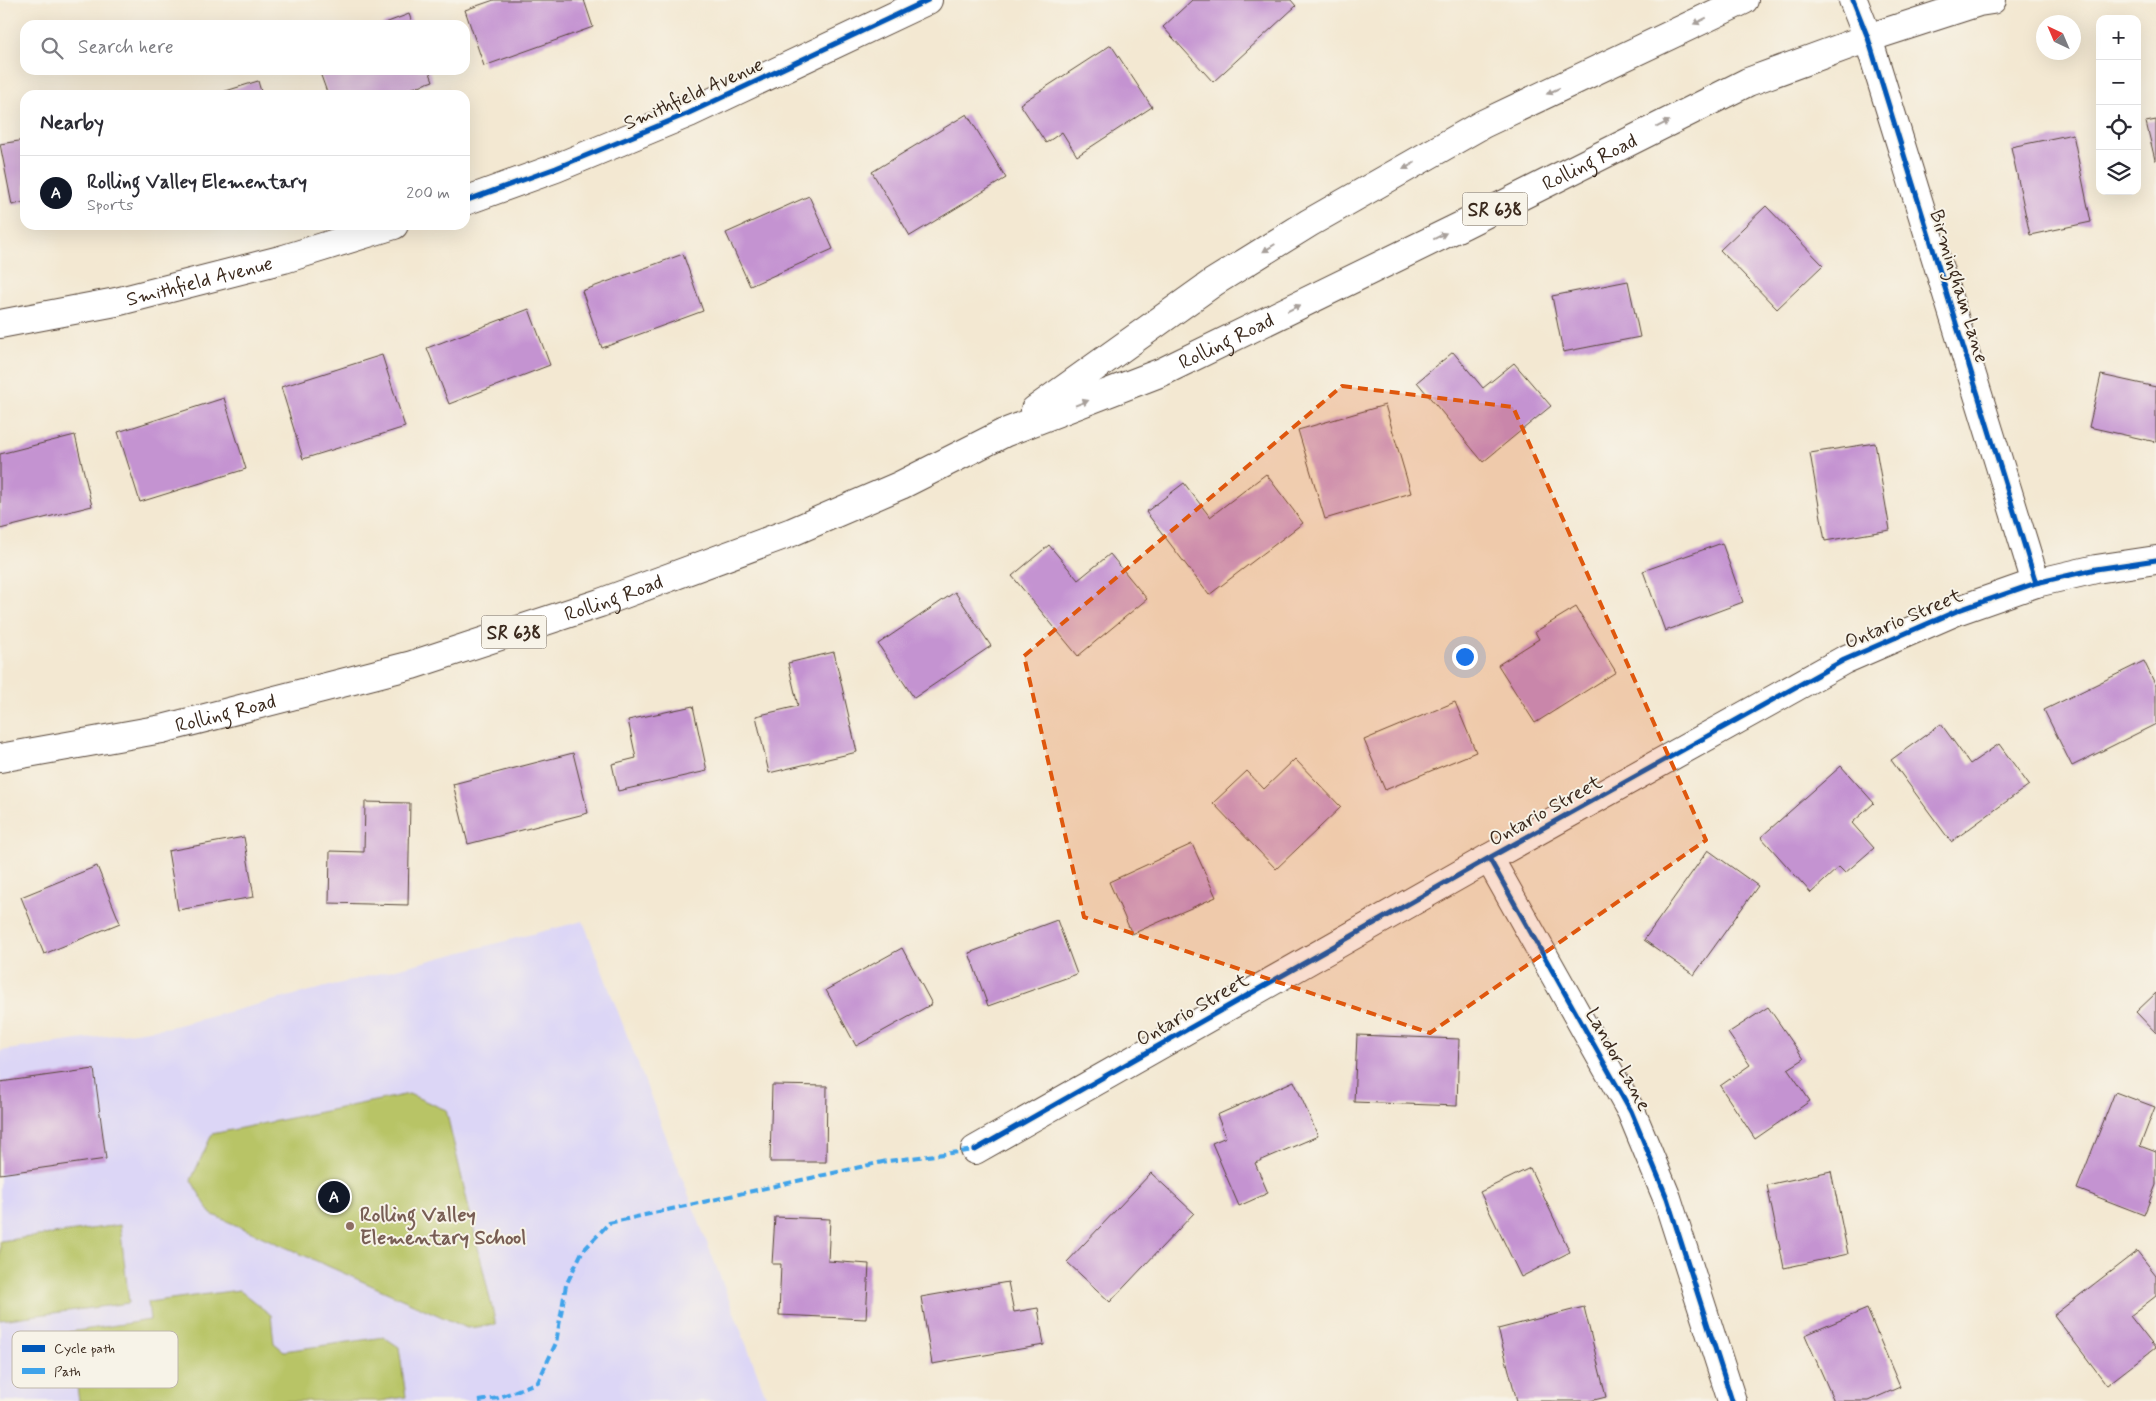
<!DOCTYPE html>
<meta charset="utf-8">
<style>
:root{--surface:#fff;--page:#f2f2f3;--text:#2b2b33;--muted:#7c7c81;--line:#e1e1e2;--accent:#111827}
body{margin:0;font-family:Mynerve,sans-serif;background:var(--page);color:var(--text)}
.controls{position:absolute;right:15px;top:15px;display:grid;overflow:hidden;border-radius:10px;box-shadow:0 5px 20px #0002}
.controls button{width:45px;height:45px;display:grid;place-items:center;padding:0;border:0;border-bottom:1px solid var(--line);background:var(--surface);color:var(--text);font:25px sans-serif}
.compass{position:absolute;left:2036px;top:15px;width:45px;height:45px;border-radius:50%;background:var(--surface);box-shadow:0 5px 20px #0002;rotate:316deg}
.you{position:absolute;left:1464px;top:656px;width:18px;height:18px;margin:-12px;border:4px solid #fff;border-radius:50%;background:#1a73e8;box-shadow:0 0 0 8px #1a73e833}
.badge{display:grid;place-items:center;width:32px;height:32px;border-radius:50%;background:var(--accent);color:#fff;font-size:16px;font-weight:700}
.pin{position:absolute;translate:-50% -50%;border:2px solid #fff;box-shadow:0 1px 5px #0006}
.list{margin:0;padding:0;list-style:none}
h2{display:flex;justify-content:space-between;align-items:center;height:65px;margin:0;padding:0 20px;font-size:21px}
h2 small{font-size:16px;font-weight:400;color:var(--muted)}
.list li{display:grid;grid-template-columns:32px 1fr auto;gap:15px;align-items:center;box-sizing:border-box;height:75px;padding:0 20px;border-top:1px solid var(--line)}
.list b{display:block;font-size:19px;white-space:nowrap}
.list p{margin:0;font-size:16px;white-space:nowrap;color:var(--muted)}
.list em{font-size:16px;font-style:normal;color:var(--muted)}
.icon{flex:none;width:28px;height:28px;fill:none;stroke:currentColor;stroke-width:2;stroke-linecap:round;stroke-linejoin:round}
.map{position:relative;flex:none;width:2156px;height:1401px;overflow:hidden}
.search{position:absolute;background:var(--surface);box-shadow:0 5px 20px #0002;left:20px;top:20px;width:450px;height:55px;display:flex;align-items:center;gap:12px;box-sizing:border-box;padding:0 18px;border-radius:15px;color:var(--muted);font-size:19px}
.panel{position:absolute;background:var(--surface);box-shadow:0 5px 20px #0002;left:20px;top:90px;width:450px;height:140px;border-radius:15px}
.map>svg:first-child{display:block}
.built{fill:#dcd6f6}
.green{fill:#b8c466;stroke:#7a7742}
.building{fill:#c493d1}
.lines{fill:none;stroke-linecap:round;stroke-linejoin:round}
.street-casing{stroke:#574639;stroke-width:30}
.primary-casing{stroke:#574639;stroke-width:30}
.street{stroke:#fff;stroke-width:28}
.primary{stroke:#fff;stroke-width:28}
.quiet{stroke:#3fa3ea;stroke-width:4;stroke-dasharray:8 4;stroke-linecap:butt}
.cycleway-casing{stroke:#f7f3e8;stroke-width:8}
.cycleway{stroke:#0057b8;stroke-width:5}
.oneway{fill:#a79f9a}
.marked{fill:#df570d;fill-opacity:0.2;stroke:#df570d;stroke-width:4;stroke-dasharray:10 6;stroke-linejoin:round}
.education-dot{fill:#8d6e63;stroke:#f7f3e8;stroke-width:2}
.labels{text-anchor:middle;stroke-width:4;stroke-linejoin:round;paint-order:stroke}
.shield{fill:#f7f3e8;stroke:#73665b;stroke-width:1}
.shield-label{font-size:19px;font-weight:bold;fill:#3b2a1e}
.street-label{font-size:20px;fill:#3b2a1e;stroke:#f7f3e8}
.education-label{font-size:20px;font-weight:bold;fill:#785e54;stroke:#f7f3e8;text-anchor:start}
.key{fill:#f7f3e8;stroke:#bfb7ab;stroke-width:1}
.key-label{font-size:14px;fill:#3b2a1e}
</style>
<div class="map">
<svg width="2156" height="1401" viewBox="0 0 2156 1401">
<rect width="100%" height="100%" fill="#f7f3e8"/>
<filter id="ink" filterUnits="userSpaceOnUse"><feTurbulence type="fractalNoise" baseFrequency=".02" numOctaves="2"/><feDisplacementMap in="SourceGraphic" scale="10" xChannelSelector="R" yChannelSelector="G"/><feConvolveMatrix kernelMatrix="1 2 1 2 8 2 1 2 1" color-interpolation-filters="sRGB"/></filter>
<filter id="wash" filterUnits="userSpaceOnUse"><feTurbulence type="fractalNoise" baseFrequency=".0096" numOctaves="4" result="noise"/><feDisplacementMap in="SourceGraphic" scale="20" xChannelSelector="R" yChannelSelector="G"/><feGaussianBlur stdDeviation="1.12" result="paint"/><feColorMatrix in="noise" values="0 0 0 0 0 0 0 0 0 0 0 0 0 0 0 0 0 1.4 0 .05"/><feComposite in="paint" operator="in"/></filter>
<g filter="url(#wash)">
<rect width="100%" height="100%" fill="#f3e8d2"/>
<path class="built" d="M583,921L768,1401H0V1051L170,1027Z"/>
<path class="green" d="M409,1094L446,1110L496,1325L467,1328L211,1214L191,1180L212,1134Z
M120,1225L129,1303L0,1320V1241Z
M239,1290L271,1315L274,1343L284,1351L384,1337L399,1347L406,1397L380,1401H164L163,1396L127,1401H79L69,1332L150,1320L148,1302Z"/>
<g id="blocks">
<path class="building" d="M494,0H584L593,27L484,66L465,10Z
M1192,0H1291L1296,6L1213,82L1163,27Z
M409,14L413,25H380Z
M1111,45L1152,107L1077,156L1062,132L1046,143L1020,104Z
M319,70H429L433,81L393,95H328Z
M258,81L262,95H213Z
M967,114L1006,178L910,236L872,172Z
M2156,120V160H2155L2146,122Z
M2073,134L2091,222L2030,235L2011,147Z
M25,140V202L12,205L0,144Z
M809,196L833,249L750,286L726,233Z
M1766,206L1823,265L1777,309L1720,250Z
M683,254L703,311L602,348L582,291Z
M1628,281L1640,337L1563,352L1552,296Z
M529,309L550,365L449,404L427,348Z
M1453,352L1483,388L1514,363L1551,406L1483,462L1417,382Z
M382,355L405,427L303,459L281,387Z
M2101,375L2156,387V442L2089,427Z
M224,398L246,469L140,502L118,432Z
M1385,405L1411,493L1325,519L1298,430Z
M75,435L92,506L0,529V454Z
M1875,443L1890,530L1825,541L1810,453Z
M1266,474L1303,523L1209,595L1146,512L1184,483L1210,517Z
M1722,543L1743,602L1665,631L1643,571Z
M1049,545L1078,580L1110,554L1147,599L1078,656L1012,576Z
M955,592L991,646L914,698L878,644Z
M1576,607L1616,672L1535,723L1498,665L1539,639L1535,632Z
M834,652L857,752L769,773L756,716L798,706L788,663Z
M2144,661L2156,686V724L2072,766L2044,710Z
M1455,702L1476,752L1385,790L1364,740Z
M693,706L707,771L618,791L612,764L636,758L628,720Z
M1941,724L1970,764L1999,744L2029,785L1951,842L1891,760Z
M573,753L588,813L468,844L453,784Z
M1295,759L1341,807L1276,869L1213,803L1247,771L1264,789Z
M1841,766L1874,803L1852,823L1874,848L1845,873L1839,867L1811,893L1761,837Z
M365,802L410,803L408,905L329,903L330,851L364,852Z
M244,837L254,897L178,910L168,851Z
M1192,844L1216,897L1132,934L1109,882Z
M1708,850L1758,886L1694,975L1644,940Z
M97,866L120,923L44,954L21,897Z
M1057,920L1077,974L988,1006L969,953Z
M902,948L932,1004L856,1046L826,990Z
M2156,993V1033L2136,1012Z
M1768,1007L1804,1059L1788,1069L1810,1101L1755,1139L1720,1086L1750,1065L1728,1033Z
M1357,1035L1459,1039L1457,1106L1354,1102Z
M94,1069L106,1159L0,1174V1082Z
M1294,1081L1318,1136L1255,1163L1268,1193L1239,1206L1212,1143L1226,1137L1217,1115Z
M772,1085L827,1086L826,1162H770Z
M2115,1092L2155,1107L2140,1146L2156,1152V1185L2144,1215L2077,1189Z
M1530,1168L1570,1252L1521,1277L1480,1192Z
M1831,1171L1848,1254L1784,1268L1767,1185Z
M1151,1173L1194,1213L1110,1302L1067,1262Z
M775,1217L830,1219L828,1261L869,1264L866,1319L779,1315L781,1264H772Z
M2137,1251L2156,1275V1296L2130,1316L2155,1348L2107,1385L2054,1315Z
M1008,1282L1014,1312L1038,1308L1044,1345L932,1364L921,1297Z
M1584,1307L1606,1397L1590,1401H1517L1498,1329Z
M1867,1309L1900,1387L1868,1401H1834L1805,1335Z"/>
</g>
</g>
<g filter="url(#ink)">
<use href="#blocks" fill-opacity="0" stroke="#574639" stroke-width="1"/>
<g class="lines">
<g class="street-casing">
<g id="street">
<path d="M1853,0L1868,38L2036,583"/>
<path d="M465,201L556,168L689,113L928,0"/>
<path id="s1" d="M0,324L116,302L284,259L394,225"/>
<path d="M1489,858L1631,1111L1667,1198L1732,1401"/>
<path d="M975,1150L1489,858L1844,660L1959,610L2036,583L2096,569L2156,560"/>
</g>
</g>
<g class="primary-casing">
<g id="primary">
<path d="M1035,410L1214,282L1309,223L1483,124L1744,0"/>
<path id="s2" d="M0,758L162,729L412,665L600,603L792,532L901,485L1004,433L1162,372L1463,225L1748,82L1868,38L1979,2L1992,0"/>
</g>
</g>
<use href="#street" class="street"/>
<use href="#primary" class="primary"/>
<path class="quiet" d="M479,1401L498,1398L538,1382L556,1343L566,1285L582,1252L609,1223L887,1161L975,1150"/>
<g class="cycleway-casing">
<path id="cycleway" d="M1853,0L1868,38L2036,583
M465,201L556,168L689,113L928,0
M1489,858L1631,1111L1667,1198L1732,1401
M975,1150L1489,858L1844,660L1959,610L2036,583L2096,569L2156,560"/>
</g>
<use href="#cycleway" class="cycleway"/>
</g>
<defs><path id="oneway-solid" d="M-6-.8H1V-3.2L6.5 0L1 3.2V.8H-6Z" transform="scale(1.25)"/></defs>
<g class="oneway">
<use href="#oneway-solid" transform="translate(1700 21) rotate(154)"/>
<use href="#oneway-solid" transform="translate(1553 91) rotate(155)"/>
<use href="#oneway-solid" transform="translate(1663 124) rotate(-27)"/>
<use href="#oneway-solid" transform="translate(1409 166) rotate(150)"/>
<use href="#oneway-solid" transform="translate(1440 236) rotate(-26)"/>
<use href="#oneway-solid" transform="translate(1269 248) rotate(148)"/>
<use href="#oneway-solid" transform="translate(1294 308) rotate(-26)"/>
<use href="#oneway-solid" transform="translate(1082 403) rotate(-21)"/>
</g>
</g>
<path class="marked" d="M1342,386L1513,407L1706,840L1430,1033L1084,917L1024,656Z"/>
<circle class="education-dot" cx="350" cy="1226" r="5"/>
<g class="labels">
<g class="shield">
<rect x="1462.5" y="192.5" width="65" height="33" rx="4"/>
<rect x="481.5" y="615.5" width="65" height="33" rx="4"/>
</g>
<g class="shield-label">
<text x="1495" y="216">SR 638</text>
<text x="514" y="639">SR 638</text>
</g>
<g class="street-label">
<text transform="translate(693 93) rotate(-24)" y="7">Smithfield Avenue</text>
<text dy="7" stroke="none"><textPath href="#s2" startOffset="1705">Rolling Road</textPath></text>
<text dy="7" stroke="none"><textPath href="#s1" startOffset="204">Smithfield Avenue</textPath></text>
<text transform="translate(1960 286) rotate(73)" y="7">Birmingham Lane</text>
<text dy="7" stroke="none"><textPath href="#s2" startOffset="1300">Rolling Road</textPath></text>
<text dy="7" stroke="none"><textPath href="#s2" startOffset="635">Rolling Road</textPath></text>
<text transform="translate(1903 618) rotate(-23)" y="7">Ontario Street</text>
<text dy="7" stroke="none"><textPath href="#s2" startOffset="230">Rolling Road</textPath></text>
<text transform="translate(1545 810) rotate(-29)" y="7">Ontario Street</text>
<text transform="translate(1192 1009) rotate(-30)" y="7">Ontario Street</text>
<text transform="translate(1619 1059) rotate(61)" y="7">Landor Lane</text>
</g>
<g class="education-label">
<text x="360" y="1221">Rolling Valley<tspan x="360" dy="23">Elementary School</tspan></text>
</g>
</g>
<rect x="12" y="1331" width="166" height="57" rx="8" class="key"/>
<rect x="22" y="1345" width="23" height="7" fill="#0057b8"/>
<rect x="22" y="1368" width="23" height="6" fill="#3fa3ea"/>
<g class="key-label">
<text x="54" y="1353">Cycle path</text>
<text x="54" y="1376">Path</text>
</g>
</svg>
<div class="controls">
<button>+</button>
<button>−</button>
<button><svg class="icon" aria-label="locate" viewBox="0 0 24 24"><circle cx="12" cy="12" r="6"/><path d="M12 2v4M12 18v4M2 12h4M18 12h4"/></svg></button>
<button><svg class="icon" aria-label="layers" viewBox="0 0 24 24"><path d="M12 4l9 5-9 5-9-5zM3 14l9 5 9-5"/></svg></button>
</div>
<svg class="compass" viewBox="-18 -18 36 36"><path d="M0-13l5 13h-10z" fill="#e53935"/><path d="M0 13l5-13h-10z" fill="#7c7c81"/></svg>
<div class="you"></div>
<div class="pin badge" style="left:334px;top:1197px">A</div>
<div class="search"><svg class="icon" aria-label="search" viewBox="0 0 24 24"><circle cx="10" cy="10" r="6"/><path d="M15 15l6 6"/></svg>Search here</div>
<section class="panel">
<h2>Nearby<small></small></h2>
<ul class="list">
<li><span class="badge">A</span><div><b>Rolling Valley Elementary</b><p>Sports</p></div><em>200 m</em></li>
</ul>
</section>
</div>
